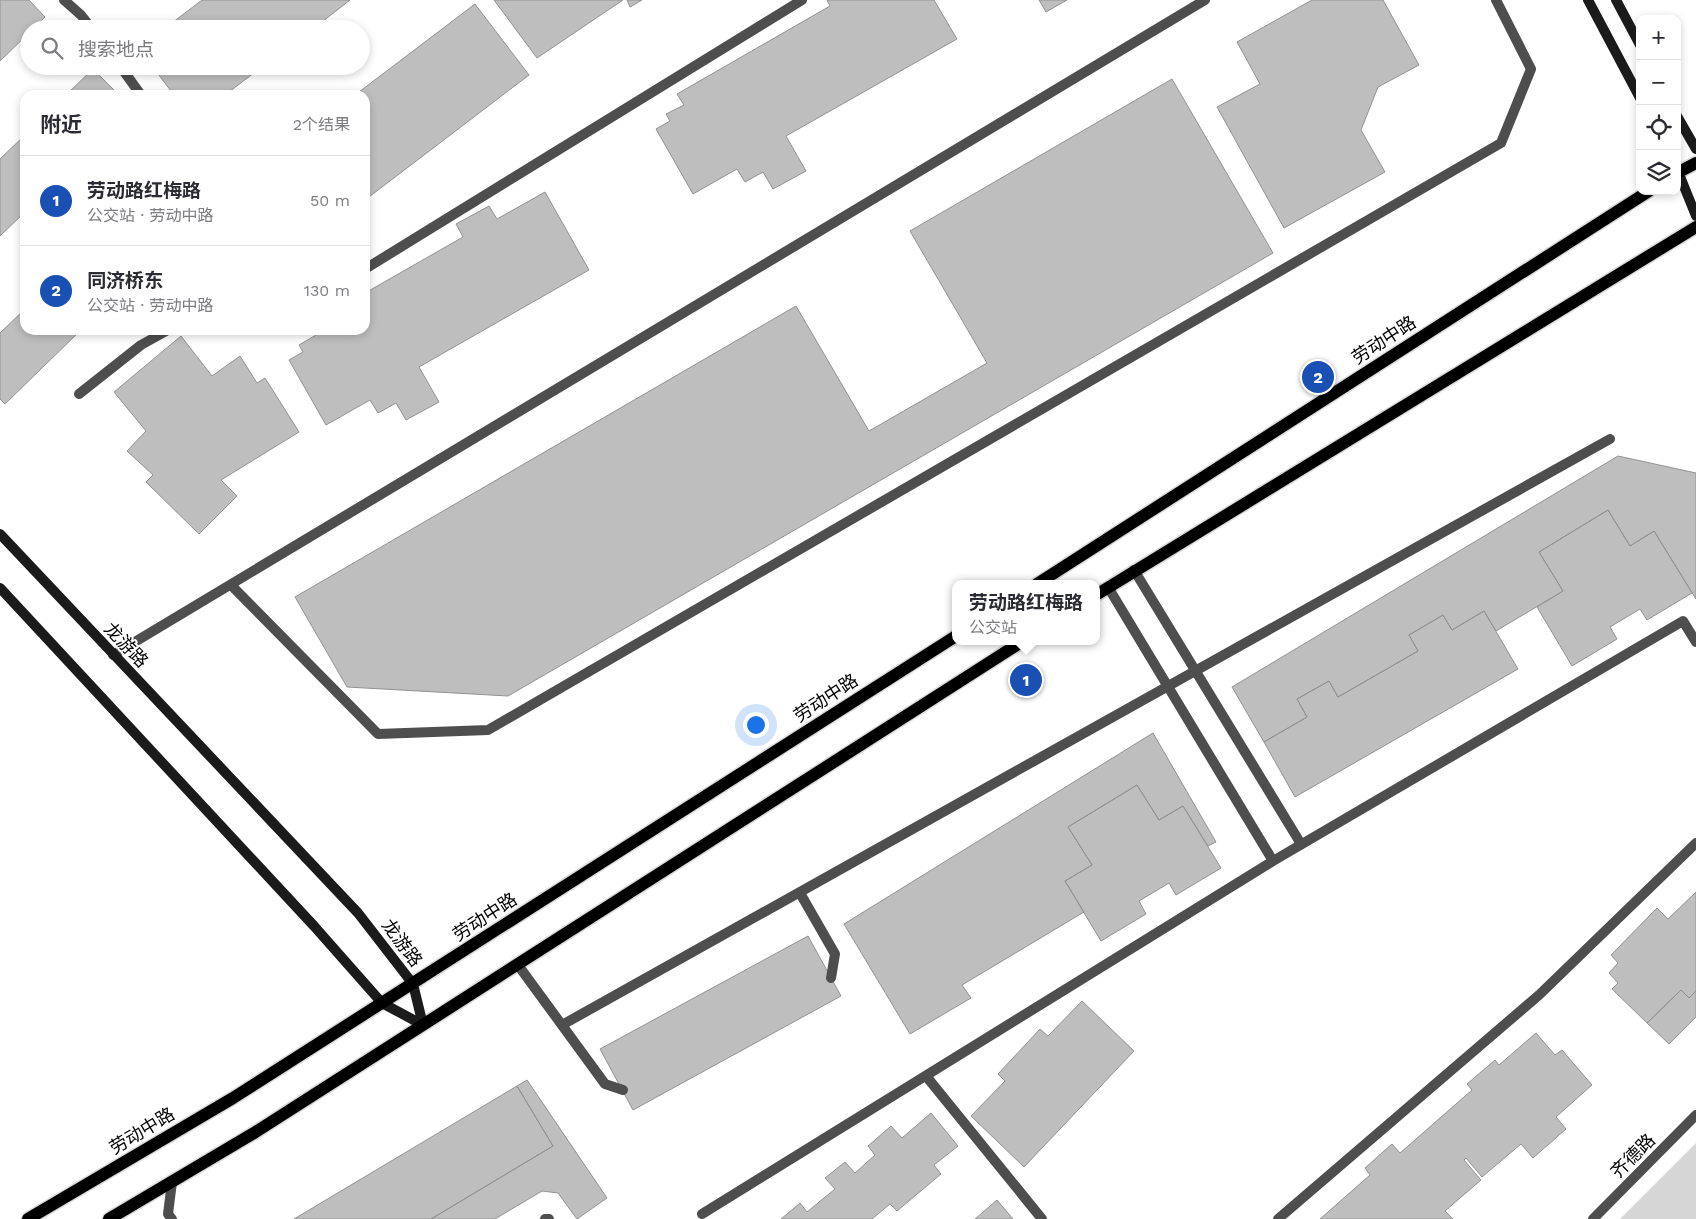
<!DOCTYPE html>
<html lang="zh">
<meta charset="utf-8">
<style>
:root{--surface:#fff;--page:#f2f2f3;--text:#2b2b33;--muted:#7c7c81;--line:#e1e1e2;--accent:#000}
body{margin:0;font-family:"Work Sans","Noto Sans SC",sans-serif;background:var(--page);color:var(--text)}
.controls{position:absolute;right:15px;top:15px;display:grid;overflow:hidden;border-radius:10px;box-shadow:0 2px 8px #0003}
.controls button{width:45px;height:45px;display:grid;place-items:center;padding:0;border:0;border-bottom:1px solid var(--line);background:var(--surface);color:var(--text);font:25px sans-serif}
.you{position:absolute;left:755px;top:724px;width:18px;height:18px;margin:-12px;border:4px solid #fff;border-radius:50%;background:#1a73e8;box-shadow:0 0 0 8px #1a73e833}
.badge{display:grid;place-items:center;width:32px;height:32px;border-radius:50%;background:var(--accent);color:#fff;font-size:16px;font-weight:700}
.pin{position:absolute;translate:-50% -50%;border:2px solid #fff;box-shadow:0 1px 5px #0006}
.popup{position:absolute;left:952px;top:580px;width:148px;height:65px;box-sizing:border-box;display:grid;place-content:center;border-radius:10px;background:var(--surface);filter:drop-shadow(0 1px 4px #0005);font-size:16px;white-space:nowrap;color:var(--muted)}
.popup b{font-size:19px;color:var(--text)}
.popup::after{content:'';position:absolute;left:50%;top:100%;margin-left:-10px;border:10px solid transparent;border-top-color:var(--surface)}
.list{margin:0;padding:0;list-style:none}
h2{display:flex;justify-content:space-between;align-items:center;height:65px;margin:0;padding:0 20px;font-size:21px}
h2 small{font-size:16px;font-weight:400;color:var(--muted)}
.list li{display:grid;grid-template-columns:32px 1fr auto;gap:15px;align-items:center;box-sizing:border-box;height:90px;padding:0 20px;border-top:1px solid var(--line)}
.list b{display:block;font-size:19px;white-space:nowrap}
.list p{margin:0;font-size:16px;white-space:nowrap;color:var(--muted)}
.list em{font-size:16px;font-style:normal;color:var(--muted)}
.icon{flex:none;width:28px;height:28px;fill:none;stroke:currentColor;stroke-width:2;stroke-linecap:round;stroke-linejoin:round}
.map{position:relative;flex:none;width:1696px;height:1219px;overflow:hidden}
.search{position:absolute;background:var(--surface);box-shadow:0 2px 8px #0003;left:20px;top:20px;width:350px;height:55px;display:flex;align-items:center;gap:12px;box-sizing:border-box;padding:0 18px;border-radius:28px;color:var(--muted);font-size:19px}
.panel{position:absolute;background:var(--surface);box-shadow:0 2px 8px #0003;left:20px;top:90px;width:350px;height:245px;border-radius:15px}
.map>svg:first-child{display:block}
.green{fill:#d5d5d5}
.building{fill:#bebebe;stroke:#929292}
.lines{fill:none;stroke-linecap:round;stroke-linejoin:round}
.primary-casing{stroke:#dbdbdb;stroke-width:15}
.lane{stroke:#4e4e4e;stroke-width:10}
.street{stroke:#4e4e4e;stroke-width:10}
.secondary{stroke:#1b1b1b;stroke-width:10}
.primary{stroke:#000;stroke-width:12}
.labels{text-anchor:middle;stroke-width:4;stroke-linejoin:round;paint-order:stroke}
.street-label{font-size:18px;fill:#000;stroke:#fff}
</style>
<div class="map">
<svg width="1696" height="1219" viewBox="0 0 1696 1219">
<rect width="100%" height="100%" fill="#fff"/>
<path class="green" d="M1696,1143V1219H1620Z"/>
<path class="building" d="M0,0H29L45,17L33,29H29V33L0,61Z
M202,0H350L313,29H164Z
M494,0H623L537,58Z
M627,0H642L630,7Z
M827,0H934L957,39L786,136L806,171L773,189L763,172L745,182L737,169L693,194L656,129L670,121L666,114L684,105L677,94L830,6Z
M1039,0H1067L1046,12Z
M1312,0H1383L1419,65L1378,87L1361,130L1385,172L1284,228L1217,107L1260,84L1237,42Z
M475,4L529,75L365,200V95H355Z
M152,66H263L225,95H174Z
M93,69L119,95H66Z
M1172,79L1273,253L508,696L347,687L295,597L796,306L869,431L987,363L910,231Z
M25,135V212L0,236V159Z
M545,192L589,270L419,367L439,402L406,420L396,403L378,413L370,400L326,425L289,360L303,352L299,345L316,335L313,330H365V293L463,237L456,224L489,206L497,219Z
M25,309V330H81L5,404L0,399V333Z
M181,336L212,376L240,356L257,383L265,378L299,432L221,480L237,496L199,534L146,482L153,475L127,451L146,431L114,392Z
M1618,456L1696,473V599L1654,531L1630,546L1608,510L1539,552L1563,591L1496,631L1484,611L1452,630L1443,615L1409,635L1418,651L1338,697L1329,681L1297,699L1307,717L1264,742L1232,687Z
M1608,510L1630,546L1654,531L1692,593L1647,620L1640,609L1610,627L1617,639L1572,666L1537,607L1563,591L1539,552Z
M1484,611L1518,669L1295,797L1264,742L1307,717L1297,699L1329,681L1338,697L1418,651L1409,635L1443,615L1452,630Z
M1153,733L1216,842L1208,846L1183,806L1159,820L1137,785L1068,827L1092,865L1065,881L1084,912L962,985L971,998L910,1034L844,924Z
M1137,785L1159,820L1183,806L1221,868L1176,895L1169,883L1139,901L1146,914L1101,941L1065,881L1092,865L1068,827Z
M1696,892V991L1689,998L1681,990L1647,1023L1612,989L1618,983L1609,973L1618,963L1611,955L1657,908L1668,919Z
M808,936L841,996L633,1110L600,1049Z
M1681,990L1689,998L1696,991V1017L1669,1044L1647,1023Z
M1082,1001L1134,1051L1024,1167L971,1116L1005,1081L998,1074L1040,1029L1048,1036Z
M1536,1033L1555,1055L1562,1050L1592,1085L1556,1117L1566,1129L1533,1158L1521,1144L1482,1177L1466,1158L1464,1160L1481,1180L1445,1211L1453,1219H1320L1370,1175L1365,1168L1392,1144L1400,1153L1472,1090L1467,1084L1495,1060L1499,1065Z
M527,1080L607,1198L577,1219L558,1193L542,1191L495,1219H431L553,1146L517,1086Z
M517,1086L553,1146L431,1219H294Z
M931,1113L958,1146L934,1165L941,1174L897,1211L890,1204L872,1219H781L800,1203L807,1212L835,1189L825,1178L845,1162L855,1173L875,1155L868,1146L891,1126L902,1138Z
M997,1200L1013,1219H975Z"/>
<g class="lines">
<g class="primary-casing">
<path id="primary" d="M1677,173L1696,163
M1037,584L1649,191
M1096,595L1696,227
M28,1219L233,1098L956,636
M109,1219L254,1133L1023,641"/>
</g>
<path class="lane" d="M64,0L81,15L92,29
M120,66L141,95
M365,269L802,0
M79,394L141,345L168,330
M1134,570L1301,844
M231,585L378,734L488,730L1501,143L1531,69L1496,0
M1108,587L1273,861
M113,655L1205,0
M800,893L835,954L831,978
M518,965L605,1084L623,1090
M562,1025L1610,439
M926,1076L1042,1219
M702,1214L1273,861L1683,621L1696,642
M172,1219L168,1214L172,1182
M545,1219H549
M1278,1219L1539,995L1696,843"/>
<path class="street" d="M1593,1219L1696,1115"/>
<path class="secondary" d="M1588,0L1640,98
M1616,0L1640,45
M1677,116L1696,149
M1677,169L1696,216
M0,534L358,913L413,984L423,1025
M0,588L314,926L382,1003L423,1025"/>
<use href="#primary" class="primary"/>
</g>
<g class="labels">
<g class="street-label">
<text transform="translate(1384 340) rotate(-33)" y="6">劳动中路</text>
<text transform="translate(126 645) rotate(46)" y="6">龙游路</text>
<text transform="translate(826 698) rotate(-33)" y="6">劳动中路</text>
<text transform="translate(485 917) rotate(-33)" y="6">劳动中路</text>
<text transform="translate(402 943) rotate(53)" y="6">龙游路</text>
<text transform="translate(142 1131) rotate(-31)" y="6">劳动中路</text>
<text transform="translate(1633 1156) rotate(-45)" y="6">齐德路</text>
</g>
</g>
</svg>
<div class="controls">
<button>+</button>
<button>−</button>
<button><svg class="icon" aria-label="locate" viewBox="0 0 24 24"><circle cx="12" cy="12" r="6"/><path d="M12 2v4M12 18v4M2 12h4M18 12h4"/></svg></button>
<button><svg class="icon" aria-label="layers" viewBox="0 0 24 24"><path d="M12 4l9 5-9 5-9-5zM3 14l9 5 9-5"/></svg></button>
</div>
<div class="you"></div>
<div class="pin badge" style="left:1026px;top:680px;background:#1a4fb4">1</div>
<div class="popup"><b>劳动路红梅路</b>公交站</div>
<div class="pin badge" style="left:1318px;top:377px;background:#1a4fb4">2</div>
<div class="search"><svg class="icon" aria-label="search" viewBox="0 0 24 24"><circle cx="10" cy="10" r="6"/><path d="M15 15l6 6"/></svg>搜索地点</div>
<section class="panel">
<h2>附近<small>2个结果</small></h2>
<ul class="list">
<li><span class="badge" style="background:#1a4fb4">1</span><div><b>劳动路红梅路</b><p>公交站 · 劳动中路</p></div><em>50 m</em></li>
<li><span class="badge" style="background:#1a4fb4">2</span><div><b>同济桥东</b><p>公交站 · 劳动中路</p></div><em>130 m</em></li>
</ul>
</section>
</div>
